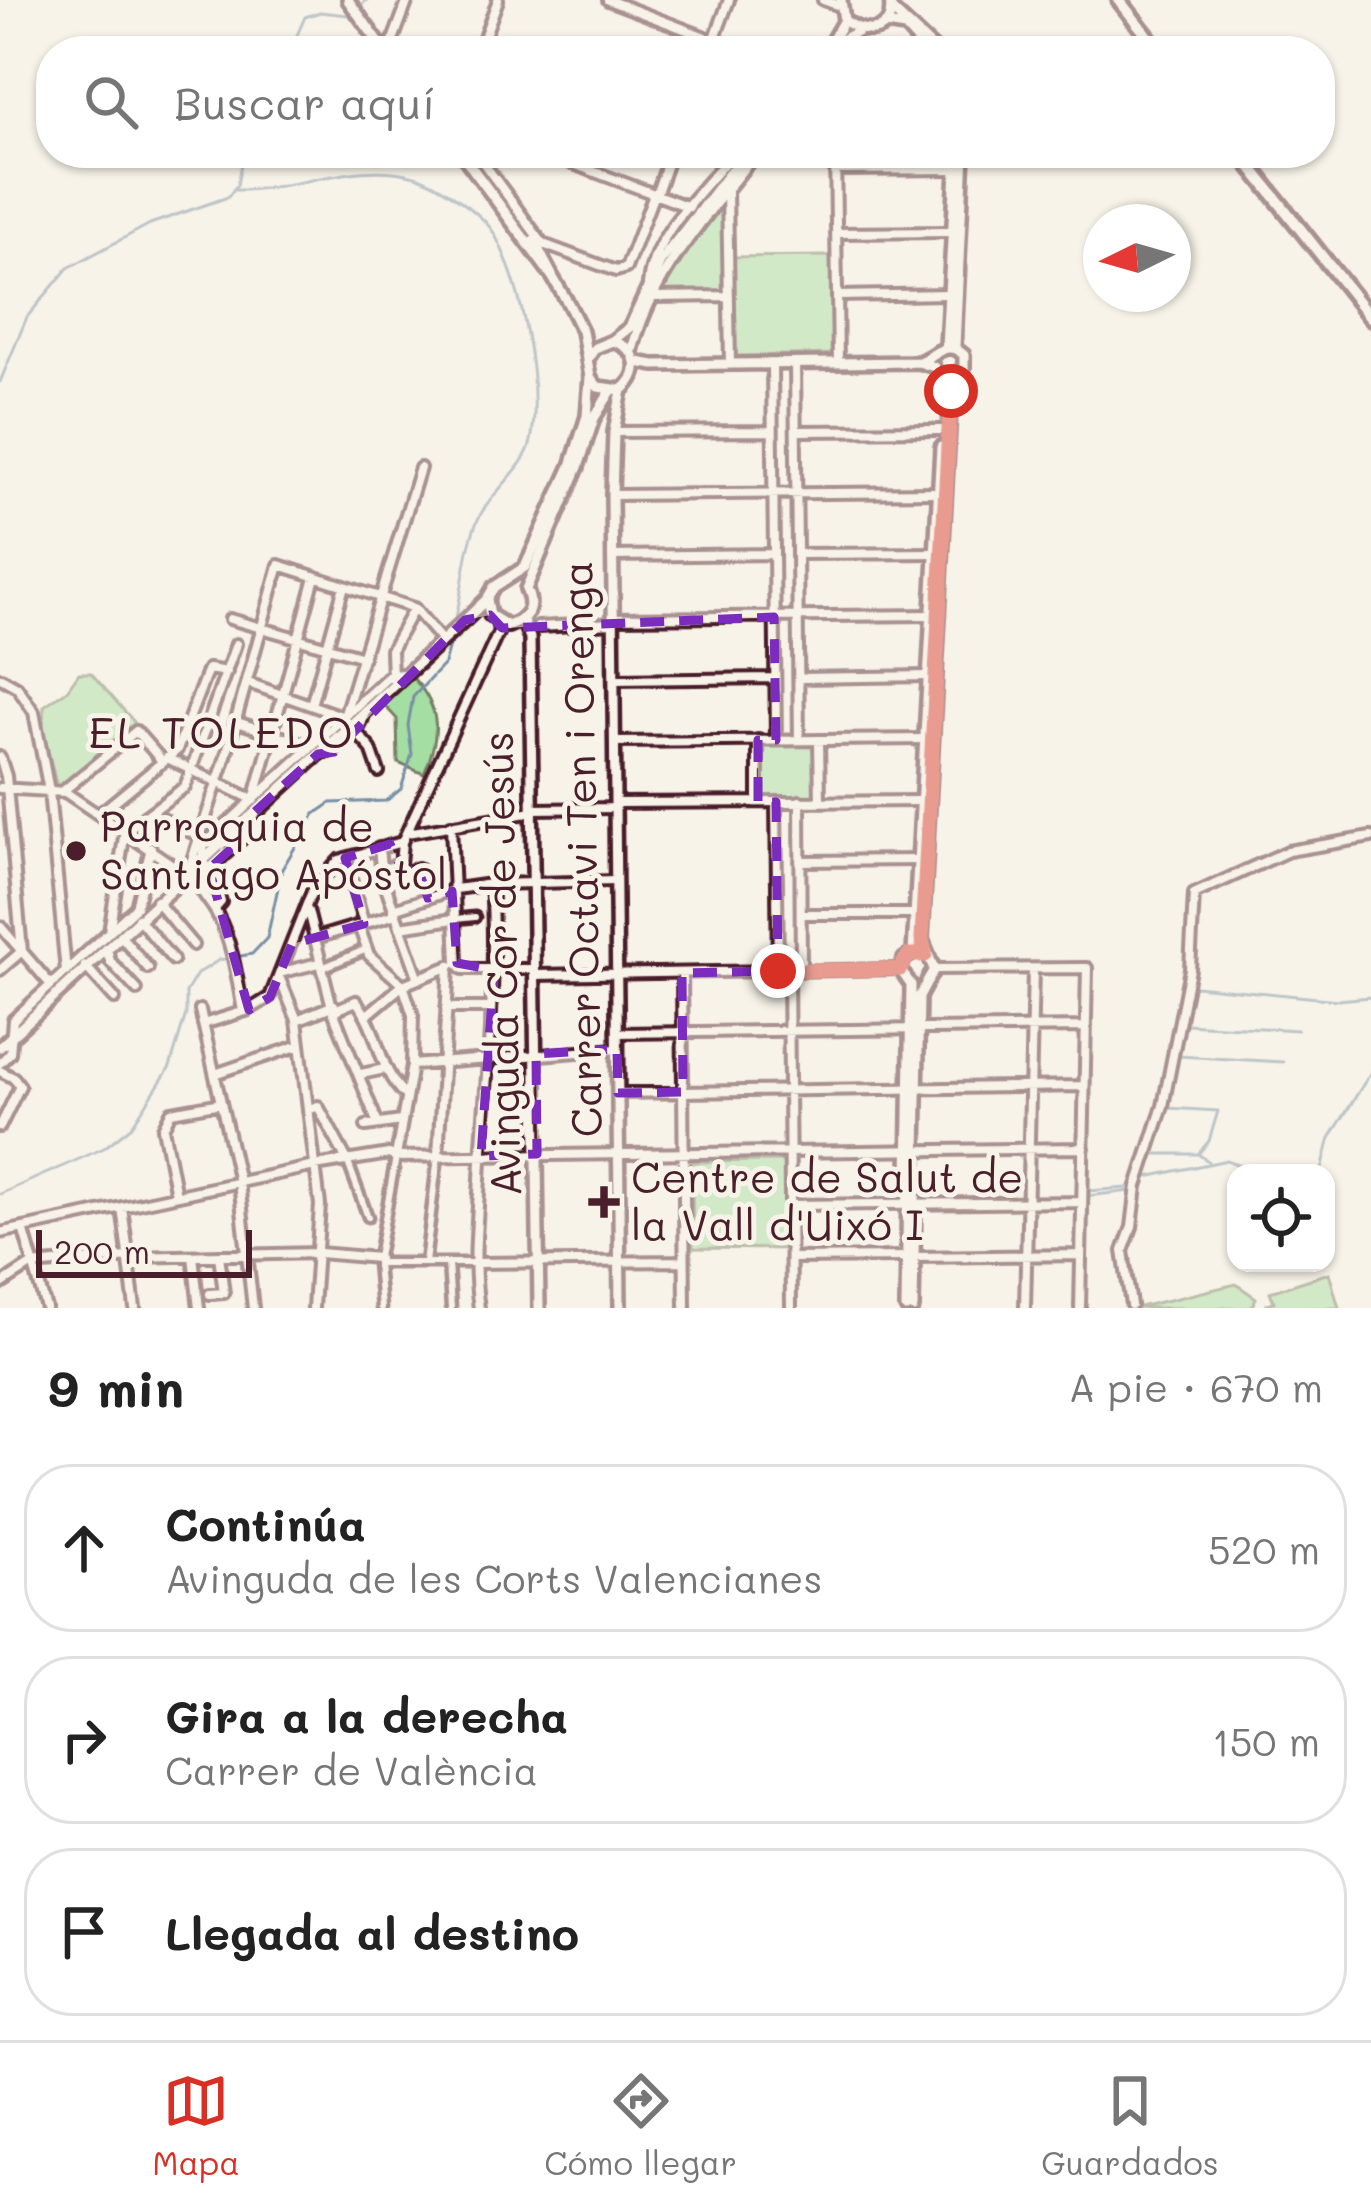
<!DOCTYPE html>
<html lang="es">
<meta charset="utf-8">
<style>
:root{--surface:#fff;--page:#f6f6f6;--text:#222;--muted:#767676;--line:#e0e0e0;--accent:#d93025}
body{margin:0;font-family:Mali,sans-serif;background:var(--page);color:var(--text)}
.controls{position:absolute;right:36px;bottom:36px;display:grid;overflow:hidden;border-radius:24px;box-shadow:0 3px 9px #0004}
.controls button{width:108px;height:108px;display:grid;place-items:center;padding:0;border:0;border-bottom:3px solid var(--line);background:var(--surface);color:var(--text);font:60px sans-serif}
.compass{position:absolute;left:1083px;top:204px;width:108px;height:108px;border-radius:50%;background:var(--surface);box-shadow:0 3px 9px #0004;rotate:265deg}
.scale{position:absolute;left:36px;bottom:30px;width:216px;box-sizing:border-box;padding-left:12px;border:6px solid #4a1f2b;border-top:0;font-size:33px;line-height:42px;white-space:nowrap;color:#4a1f2b;-webkit-text-stroke:9px #f7f3e8;paint-order:stroke}
.stop{position:absolute;width:36px;height:36px;margin:-27px;border:9px solid #d93025;border-radius:50%;background:#fff}
.stop.end{background:#d93025;border-color:#fff;box-shadow:0 3px 12px #0008}
.list{margin:0;padding:0;list-style:none}
h2{display:flex;justify-content:space-between;align-items:center;height:156px;margin:0;padding:0 48px;font-size:51px}
h2 small{font-size:39px;font-weight:400;color:var(--muted)}
.list li{display:grid;grid-template-columns:78px 1fr auto;gap:36px;align-items:center;box-sizing:border-box;height:168px;margin:0 24px 24px;padding:0 24px;border:3px solid var(--line);border-radius:48px}
.list b{display:block;font-size:45px;white-space:nowrap}
.list p{margin:0;font-size:39px;white-space:nowrap;color:var(--muted)}
.list em{font-size:39px;font-style:normal;color:var(--muted)}
.icon{flex:none;width:66px;height:66px;fill:none;stroke:currentColor;stroke-width:2;stroke-linecap:round;stroke-linejoin:round}
.map{position:relative;flex:none;width:1371px;height:1308px;overflow:hidden}
.search{position:absolute;background:var(--surface);box-shadow:0 3px 9px #0004;left:36px;right:36px;top:36px;height:132px;display:flex;align-items:center;gap:30px;box-sizing:border-box;padding:0 42px;border-radius:48px;color:var(--muted);font-size:45px}
.sheet{height:732px;background:var(--surface)}
nav{display:flex;justify-content:space-around;align-items:center;box-sizing:border-box;height:168px;border-top:3px solid var(--line);background:var(--surface);font-size:33px;color:var(--muted)}
nav a{display:grid;justify-items:center;gap:6px}
nav .on{color:var(--accent)}
.map>svg:first-child{display:block}
.green{fill:#a5dea2;stroke:#787e66;stroke-width:3}
.lines{fill:none;stroke-linecap:round;stroke-linejoin:round}
.stream{stroke:#7890a6;stroke-width:3}
.pedestrian-casing{stroke:#4a1f2b;stroke-width:15}
.minor-casing{stroke:#4a1f2b;stroke-width:16}
.tertiary-casing{stroke:#4a1f2b;stroke-width:18}
.secondary-casing{stroke:#4a1f2b;stroke-width:20}
.pedestrian{stroke:#f7f3e8;stroke-width:6}
.minor{stroke:#f7f3e8;stroke-width:8}
.tertiary{stroke:#f7f3e8;stroke-width:9}
.secondary{stroke:#f7f3e8;stroke-width:10}
.route{stroke:#d93025;stroke-width:15}
.marked{fill:none;stroke:#7b2cbf;stroke-width:9;stroke-dasharray:24 15;stroke-linejoin:round}
.poi-dot{fill:#4a1f2b;stroke:#f7f3e8;stroke-width:4.5}
.labels{text-anchor:middle;stroke-width:10;stroke-linejoin:round;paint-order:stroke}
.poi-label{font-size:42px;fill:#4a1f2b;stroke:#f7f3e8;text-anchor:start}
.street-label{font-size:42px;fill:#4a1f2b;stroke:#f7f3e8}
.neighbourhood-label{font-size:45px;letter-spacing:3px;fill:#4a1f2b;stroke:#f7f3e8}
</style>
<div class="map">
<svg width="1371" height="1308" viewBox="0 0 1371 1308">
<rect width="100%" height="100%" fill="#f7f3e8"/>
<filter id="ink" filterUnits="userSpaceOnUse"><feTurbulence type="fractalNoise" baseFrequency=".00833" numOctaves="2"/><feDisplacementMap in="SourceGraphic" scale="24" xChannelSelector="R" yChannelSelector="G"/><feConvolveMatrix kernelMatrix="1 2 1 2 8 2 1 2 1" color-interpolation-filters="sRGB"/></filter>
<g filter="url(#ink)">
<path class="green" d="M724,198V257L832,256L834,354L735,356L733,290L659,294Z
M79,673H91L135,723L61,786L56,783L43,730L44,706L67,690Z
M413,678C442,709 440,736 424,774L398,763L397,719L384,705Z
M814,744L816,798H761V745Z
M788,1161L789,1249L693,1248L692,1162Z
M1329,1273L1339,1308H1268L1267,1304L1274,1302L1270,1292Z
M1236,1284L1256,1298L1251,1308H1135Z"/>
<g class="lines">
<path class="stream" d="M290,51L305,17L320,12L348,15L367,0
M233,190C292,192 357,159 415,176C438,183 484,214 495,235C522,286 542,385 531,441C525,470 488,493 476,524C464,555 463,590 455,622
M0,382L27,317L68,268L150,224L228,197L237,185L243,153
M1188,991L1195,986L1338,1000L1371,997
M1184,1024L1298,1030
M1178,1056L1283,1062
M1168,1108L1218,1111L1209,1141L1198,1154
M1154,1154H1198L1208,1161
M1321,1173L1330,1138L1371,1072
M1087,1174L1092,1003
M1147,1177L1227,1160L1257,1173
M1088,1191L1127,1188L1145,1178L1163,1118
M0,1194L104,1148L132,1126L170,1067L186,1014V992L197,974L219,960L252,954L267,938L282,869L315,814L331,803L386,801L401,789L412,754L408,725L413,697L444,664L451,638
M1087,1196L1131,1191"/>
<g class="pedestrian-casing">
<path id="pedestrian" d="M455,919L475,917
M322,968L367,949
M347,1160L368,1217
M377,1263H475
M425,1263L438,1156
M448,1264L451,1308
M381,1308L377,1263L396,1157"/>
</g>
<g class="minor-casing">
<path id="minor" d="M608,0L742,51
M823,0L840,6
M483,40L512,51
M401,51L393,40L408,0
M479,51L498,0
M710,51L729,0
M476,153L543,244L616,271L626,268L654,194
M544,153L689,207
M835,153L838,363
M835,170L956,169
M727,190L730,364
M656,195L671,153
M836,233L952,232
M534,240L552,274
M648,285C651,236 703,190 733,153
M837,296L949,294
M652,297L729,296
M795,363L799,740
M772,364L776,740
M796,431L942,430
M614,432L772,431
M612,495L939,492
M797,554L936,553
M612,556L774,554
M613,618L932,615
M230,619L363,657
M538,627L613,623
M1,678L17,687L34,712L49,791L66,972
M392,678L391,650L414,608
M799,678L929,676
M614,680L775,678
M251,684L344,717L420,468
M311,705L344,586
M240,723L311,746
M356,732L371,749L379,772
M758,740V802
M819,740L820,801
M614,742L926,739
M320,754C339,752 360,735 364,715
M0,757L6,776L22,951
M167,758L254,800L315,577
M0,788L65,792L196,881L256,826L248,818
M63,791L136,731L163,762
M800,801L801,971
M776,802L778,971
M615,803L922,801
M533,809L615,808
M150,813L199,836
M99,814L177,750L208,669L227,672
M451,825L457,963
M407,833L533,812
M379,848L382,876L419,979
M345,858L364,924
M800,861L919,860
M400,864L404,873L418,868L428,898
M381,870L400,864L402,842
M188,872L226,756L279,565L414,608L442,641
M196,881C202,894 211,903 217,914C233,944 237,978 243,1011
M156,901L193,945
M215,909L221,902L214,876L202,860L204,845L390,675L405,674
M393,909L456,889L491,884L616,881
M308,911L333,1011L378,1124
M801,914H916
M138,918L173,960
M0,926L51,985
M359,926L369,955L403,985L413,1015L412,1065L396,1156
M400,927L454,919
M109,932L125,831L185,787L236,644
M120,935L148,968
M313,939L396,914
M107,949L110,961L137,990
M457,963L463,969H534
M85,966L115,999
M934,969L1087,968L1080,1308
M0,970L22,951
M788,971L791,1308
M283,972L319,963
M682,973L685,1308
M534,975L900,969
M280,979L297,1020L320,1205L313,1308
M446,1008H490
M200,1010L239,1182L253,1308
M333,1011L356,1001C380,1030 377,1069 405,1095
M367,1015L403,985L450,966
M297,1020L334,1005
M203,1024L249,1010L270,997L313,889L339,860L402,842L499,631L497,622
M617,1033L1086,1027
M0,1063L10,1053L13,1020L136,907L151,848
M412,1065L617,1049
M0,1071L14,1078L20,1086L0,1127
M215,1074L300,1045
M361,1074L385,1069
M618,1093L1084,1086
M308,1110L318,1106L347,1160
M366,1126L401,1121
M438,1156L449,966
M176,1195L163,1128L171,1112L221,1103
M790,1205L1082,1202
M122,1207L135,1308
M23,1228L46,1308
M0,1233L315,1166L389,1154L396,1157L1084,1148
M193,1256L199,1308
M914,1257L1081,1255
M791,1258L907,1257
M476,1263L684,1261
M0,1285L31,1265L129,1257L319,1253L378,1258
M210,1294L224,1293L219,1255
M1131,1305L1123,1251L1132,1227L1137,1186L1163,1106L1190,969L1194,894L1288,851L1371,837
M479,1308C472,1266 477,1222 480,1179C485,1081 498,982 491,884
M1025,1308L1033,969"/>
</g>
<g class="tertiary-casing">
<path id="tertiary" d="M348,0L385,51
M841,0L844,20C866,37 896,34 890,0
M892,10L936,51
M885,24L905,27L927,51
M826,51L844,20
M835,51L845,38L859,31
M612,341L630,327L660,262L745,153
M946,346L957,153
M955,346L964,153
M632,351C651,272 708,215 755,153
M589,357L595,348L612,341C639,348 643,373 622,390L598,387L590,377
M637,362L654,365L919,362L934,367
M919,362C938,354 947,339 964,355V368L949,377
M941,376L944,400
M526,589L578,467L594,418L611,391
M487,599L490,615L508,626C528,619 535,609 526,589
M523,621L530,638L539,1308
M913,953L941,447
M911,985L900,969L904,959L913,953
M0,1047L465,620L487,599L494,587L525,567L571,466L587,416L590,377L582,331L568,303L552,276L461,153
M620,1308L612,495L614,432L622,390
M906,1308L911,985
M913,1308L919,997L934,969L922,939L951,391L954,377"/>
</g>
<g class="secondary-casing">
<path id="secondary" d="M1119,0L1159,51
M1240,153L1371,318"/>
</g>
<use href="#pedestrian" class="pedestrian"/>
<use href="#minor" class="minor"/>
<use href="#tertiary" class="tertiary"/>
<use href="#secondary" class="secondary"/>
</g>
</g>
<g class="lines" filter="url(#ink)">
<path class="route" d="M778,971L900,969L909,955H925L922,939L951,391"/>
</g>
<path d="M0 0H1371V1308H0ZM490,615L502,628L774,617L776,740H758V802H776L778,971L682,973L683,1092L618,1093L617,1049L536,1054L537,1154L481,1156L494,970L457,963L452,891L428,898L418,868L404,873L390,844L345,858L364,924L292,944L270,997L249,1010L209,869L256,826L248,818L318,754L334,752L465,620Z" fill="#f7f3e8" fill-opacity=".55" fill-rule="evenodd"/>
<path class="marked" d="M490,615L502,628L774,617L776,740H758V802H776L778,971L682,973L683,1092L618,1093L617,1049L536,1054L537,1154L481,1156L494,970L457,963L452,891L428,898L418,868L404,873L390,844L345,858L364,924L292,944L270,997L249,1010L209,869L256,826L248,818L318,754L334,752L465,620Z"/>
<g class="poi-dot">
<circle cx="76" cy="851" r="12"/>
<path d="M598 1184h12v12h12v12h-12v12h-12v-12h-12v-12h12z"/>
</g>
<g class="labels">
<g class="poi-label">
<text x="100" y="842">Parroquia de<tspan x="100" dy="48">Santiago Apóstol</tspan></text>
<text x="631" y="1193">Centre de Salut de<tspan x="631" dy="48">la Vall d'Uixó I</tspan></text>
</g>
<g class="street-label">
<text transform="translate(582 849) rotate(-91)" y="15">Carrer Octavi Ten i Orenga</text>
<text transform="translate(502 964) rotate(-91)" y="15">Avinguda Cor de Jesús</text>
</g>
<g class="neighbourhood-label">
<text x="222" y="749">EL TOLEDO</text>
</g>
</g>
</svg>
<div class="controls">
<button><svg class="icon" aria-label="locate" viewBox="0 0 24 24"><circle cx="12" cy="12" r="6"/><path d="M12 2v4M12 18v4M2 12h4M18 12h4"/></svg></button>
</div>
<svg class="compass" viewBox="-18 -18 36 36"><path d="M0-13l5 13h-10z" fill="#e53935"/><path d="M0 13l5-13h-10z" fill="#767676"/></svg>
<div class="scale">200 m</div>
<div class="stop" style="left:951px;top:391px"></div>
<div class="stop end" style="left:778px;top:971px"></div>
<div class="search"><svg class="icon" aria-label="search" viewBox="0 0 24 24"><circle cx="10" cy="10" r="6"/><path d="M15 15l6 6"/></svg>Buscar aquí</div>
</div>
<section class="sheet">
<h2>9 min<small>A pie · 670 m</small></h2>
<ul class="list">
<li><svg class="icon" aria-label="ahead" viewBox="0 0 24 24"><path d="M12 20V5M6 11l6-6 6 6"/></svg><div><b>Continúa</b><p>Avinguda de les Corts Valencianes</p></div><em>520 m</em></li>
<li><svg class="icon" aria-label="right" viewBox="0 0 24 24"><path d="M7 20v-9h11M14 6l5 5-5 5"/></svg><div><b>Gira a la derecha</b><p>Carrer de València</p></div><em>150 m</em></li>
<li><svg class="icon" aria-label="arrive" viewBox="0 0 24 24"><path d="M6 21V4h12l-3 4 3 4H6"/></svg><div><b>Llegada al destino</b></div></li>
</ul>
</section>
<nav>
<a class="on"><svg class="icon" aria-label="map" viewBox="0 0 24 24"><path d="M3 6l6-2 6 2 6-2v14l-6 2-6-2-6 2zM9 4v14M15 6v14"/></svg>Mapa</a>
<a><svg class="icon" aria-label="directions" viewBox="0 0 24 24"><path d="M12 3l9 9-9 9-9-9zM9 14v-3h6M13 9l2 2-2 2"/></svg>Cómo llegar</a>
<a><svg class="icon" aria-label="saved" viewBox="0 0 24 24"><path d="M7 4h10v16l-5-4-5 4z"/></svg>Guardados</a>
</nav>
